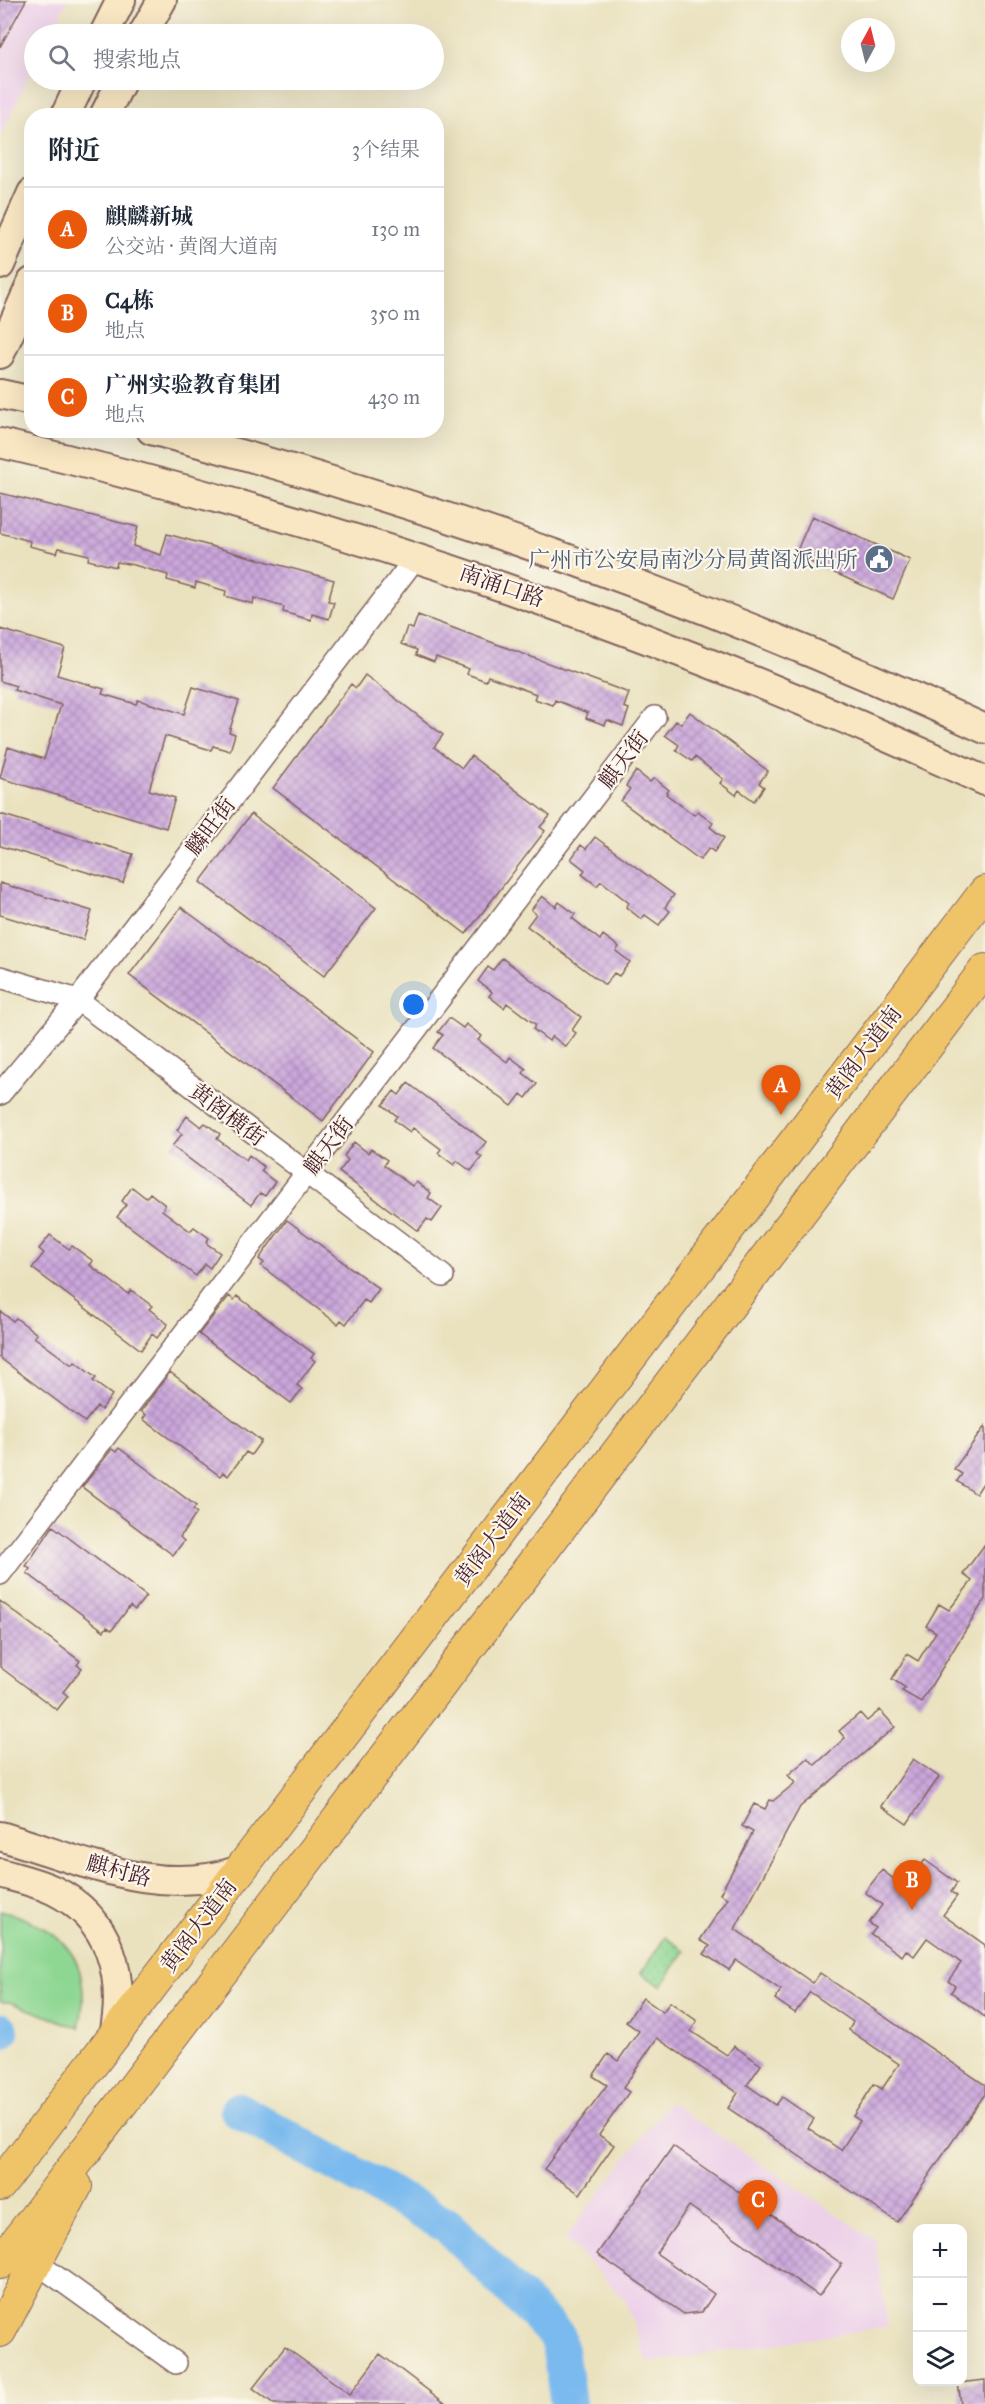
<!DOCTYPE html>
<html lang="zh">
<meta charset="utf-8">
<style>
:root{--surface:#fff;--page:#f6f6f7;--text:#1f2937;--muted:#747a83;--line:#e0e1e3;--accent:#ea580c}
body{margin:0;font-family:"IM FELL Great Primer","Noto Serif SC",serif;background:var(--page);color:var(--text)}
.controls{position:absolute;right:18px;bottom:18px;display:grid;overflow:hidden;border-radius:12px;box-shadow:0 6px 24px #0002}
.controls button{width:54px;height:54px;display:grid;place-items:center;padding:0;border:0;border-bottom:2px solid var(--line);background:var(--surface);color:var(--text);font:30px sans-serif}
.compass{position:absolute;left:841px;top:18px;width:54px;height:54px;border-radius:50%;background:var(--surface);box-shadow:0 6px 24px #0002;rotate:7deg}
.you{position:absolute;left:414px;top:1005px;width:21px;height:21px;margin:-15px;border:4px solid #fff;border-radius:50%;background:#1a73e8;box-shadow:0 0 0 9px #1a73e833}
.badge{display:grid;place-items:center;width:39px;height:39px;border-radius:50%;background:var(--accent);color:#fff;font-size:20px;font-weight:700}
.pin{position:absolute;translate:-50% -50px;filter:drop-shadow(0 2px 3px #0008)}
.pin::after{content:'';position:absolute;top:32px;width:21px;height:18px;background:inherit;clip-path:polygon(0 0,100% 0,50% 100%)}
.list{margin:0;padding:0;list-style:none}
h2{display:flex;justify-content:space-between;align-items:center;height:78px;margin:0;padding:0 24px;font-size:26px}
h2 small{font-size:20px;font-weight:400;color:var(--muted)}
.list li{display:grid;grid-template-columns:39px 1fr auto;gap:18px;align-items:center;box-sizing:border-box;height:84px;padding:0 24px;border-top:2px solid var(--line)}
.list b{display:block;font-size:22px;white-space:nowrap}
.list p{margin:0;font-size:20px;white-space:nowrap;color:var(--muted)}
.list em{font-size:20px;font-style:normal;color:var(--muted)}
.icon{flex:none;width:33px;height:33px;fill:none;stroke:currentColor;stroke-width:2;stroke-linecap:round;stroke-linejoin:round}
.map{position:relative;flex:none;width:985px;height:2404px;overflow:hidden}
.search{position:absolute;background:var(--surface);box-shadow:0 6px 24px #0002;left:24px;top:24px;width:420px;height:66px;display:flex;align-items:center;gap:15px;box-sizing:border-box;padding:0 21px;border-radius:33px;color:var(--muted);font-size:22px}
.panel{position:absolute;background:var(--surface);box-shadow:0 6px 24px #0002;left:24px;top:108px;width:420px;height:330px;border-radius:24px}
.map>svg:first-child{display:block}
.built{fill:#edd1e9}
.grass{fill:url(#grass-dots);stroke:#6c7b5f;stroke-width:1.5}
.park{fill:#8ed793;stroke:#6c7b5f;stroke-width:1.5}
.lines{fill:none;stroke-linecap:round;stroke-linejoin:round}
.river{stroke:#7abaee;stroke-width:36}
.building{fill:url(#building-cross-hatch)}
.street-casing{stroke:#82635f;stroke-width:24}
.secondary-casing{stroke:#82635f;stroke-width:32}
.primary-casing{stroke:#82635f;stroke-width:34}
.street{stroke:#fff;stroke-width:21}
.secondary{stroke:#f9e7c3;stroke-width:28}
.primary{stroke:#efc469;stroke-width:32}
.labels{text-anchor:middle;stroke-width:4.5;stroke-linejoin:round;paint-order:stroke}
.service-label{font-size:22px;fill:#4e5e75;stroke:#fbf7ec;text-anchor:end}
.street-label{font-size:22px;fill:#4a1f2b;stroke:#fbf7ec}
</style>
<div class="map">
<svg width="985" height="2404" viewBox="0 0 985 2404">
<defs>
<pattern id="grass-dots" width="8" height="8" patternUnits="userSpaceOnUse" patternTransform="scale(1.5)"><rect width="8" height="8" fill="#8ed793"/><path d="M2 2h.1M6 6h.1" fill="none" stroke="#7cb87f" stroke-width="1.8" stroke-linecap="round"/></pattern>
<pattern id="building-cross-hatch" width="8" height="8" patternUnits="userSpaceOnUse" patternTransform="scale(1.5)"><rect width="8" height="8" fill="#cba7dc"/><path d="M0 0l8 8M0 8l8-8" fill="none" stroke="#a787b3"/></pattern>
</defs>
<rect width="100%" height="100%" fill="#fbf7ec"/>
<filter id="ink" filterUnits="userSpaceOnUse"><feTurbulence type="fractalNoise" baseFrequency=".0167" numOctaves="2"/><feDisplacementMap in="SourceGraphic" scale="12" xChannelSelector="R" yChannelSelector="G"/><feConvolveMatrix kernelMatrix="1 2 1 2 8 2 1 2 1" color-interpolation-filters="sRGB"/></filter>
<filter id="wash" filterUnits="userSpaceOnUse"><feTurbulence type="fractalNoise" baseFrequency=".008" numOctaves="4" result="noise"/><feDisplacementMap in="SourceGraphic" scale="24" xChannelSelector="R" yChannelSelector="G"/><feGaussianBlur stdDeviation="1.35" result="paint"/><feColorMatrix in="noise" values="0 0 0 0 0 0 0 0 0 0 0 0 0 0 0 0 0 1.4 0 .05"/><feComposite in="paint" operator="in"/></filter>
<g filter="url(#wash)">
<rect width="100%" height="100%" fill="#eae2bf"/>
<path class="built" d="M0,0H68L50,34H34V65L0,139Z
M669,2102L875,2240L888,2327L647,2363L625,2299L565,2238Z"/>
<path class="grass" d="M665,1937L685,1951L661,1986L641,1973Z"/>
<path class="park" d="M0,1910C63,1929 95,1958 79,2028L9,2002H0Z"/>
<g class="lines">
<path class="river" d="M0,2031H1
M238,2110L448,2226L558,2337L568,2404"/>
</g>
<g id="blocks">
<path class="building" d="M0,0H26L0,47Z
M0,493L138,527L133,546L161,555L167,534L334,580L328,601L334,602L329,619L312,614L311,620L283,612L284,607L254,598L253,604L225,596L226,591L196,582L195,588L167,580L168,575L134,565L117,562L116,567L88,560L89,555L59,548L57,553L29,546L30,541L0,533Z
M812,516L910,560L893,599L795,555Z
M418,615L629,693L624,707L629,709L623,726L607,720L605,725L586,718L588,713L555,700L553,705L534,699L536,694L488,676L486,681L467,674L469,669L436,657L434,662L416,655L417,650L401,644L407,627L413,629Z
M0,629L65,648L57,675L104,689L102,694L136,704L138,700L184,714L193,687L239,701L229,732L235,734L230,751L213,746L211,750L165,736L149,790L175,798L166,828L0,778L8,747L44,759L61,705L14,690L16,686L0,681Z
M365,675L443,735L434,747L462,768L471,756L550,816L540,827L545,831L466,934L273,788L351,684L356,688Z
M690,712L768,771L759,783L764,787L754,801L739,790L736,795L720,783L723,779L695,757L692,761L676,750L679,745L665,735L676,721L681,724Z
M636,771L650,782L654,778L669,790L666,794L694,815L698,811L713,823L710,827L724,838L714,852L709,848L700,860L621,801L630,789L626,786Z
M0,814L133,854L123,883L0,846Z
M251,814L376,908L324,976L200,882Z
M595,837L674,895L665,907L670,911L659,925L645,915L641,919L626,907L629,903L601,881L597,886L582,874L585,870L571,859L581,845L586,849Z
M0,883L92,911L83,940L0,915Z
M542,896L556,907L559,902L575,914L572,918L600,940L603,935L619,947L616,951L630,962L619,976L614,973L605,985L527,926L536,914L531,910Z
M181,907L374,1052L323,1121L129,975Z
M502,958L581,1017L572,1030L576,1033L566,1047L552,1036L549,1041L533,1029L536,1025L507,1003L504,1008L489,996L492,992L478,981L488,967L493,970Z
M449,1018L463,1028L466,1024L482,1036L478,1040L507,1062L510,1057L526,1069L523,1073L537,1084L526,1098L521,1094L512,1106L433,1048L443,1035L438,1032Z
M408,1083L486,1142L477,1154L482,1157L471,1171L457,1161L454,1165L438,1153L441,1149L413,1128L410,1132L394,1120L397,1116L383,1105L394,1091L399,1095Z
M187,1116L201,1127L205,1123L220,1134L217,1139L246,1160L249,1155L264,1167L261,1171L275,1182L265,1196L260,1193L251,1205L172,1146L182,1134L177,1130Z
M354,1142L368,1153L371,1149L387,1160L384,1165L412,1186L416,1182L431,1193L428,1198L442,1208L432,1222L427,1219L418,1231L339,1172L348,1160L344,1156Z
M132,1187L146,1198L150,1193L165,1205L162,1210L190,1231L194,1227L209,1238L206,1243L220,1253L210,1268L205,1264L196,1276L117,1217L126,1205L122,1201Z
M287,1220L379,1289L369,1303L364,1300L346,1324L341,1320L338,1324L261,1266L264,1263L259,1259Z
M50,1235L69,1249L72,1246L93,1261L90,1265L128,1294L131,1290L152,1306L149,1309L168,1324L157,1338L152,1334L141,1350L32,1268L44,1253L39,1249Z
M229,1296L234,1300L237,1296L314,1354L311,1358L315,1361L297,1385L302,1389L291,1403L199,1334Z
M0,1311L13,1321L16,1318L37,1334L34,1337L72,1365L75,1362L96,1378L93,1381L112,1395L101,1410L97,1406L85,1422L0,1358Z
M170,1372L261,1441L251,1455L246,1452L228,1476L223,1472L220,1476L143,1419L146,1415L141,1411Z
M985,1426V1480L976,1494L957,1481L962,1474L954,1469Z
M119,1448L196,1506L193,1510L197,1513L180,1537L184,1541L173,1555L82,1487L112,1449L116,1452Z
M53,1526L146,1596L135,1610L130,1606L112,1630L107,1627L104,1631L27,1573L30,1569L26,1566Z
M985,1544V1599L921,1702L902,1691L906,1688L892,1679L907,1654L918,1661L936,1632L926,1626L939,1604L949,1610L972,1581L963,1574Z
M0,1601L80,1661L77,1665L82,1668L63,1692L68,1696L57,1710L0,1667Z
M880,1710L895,1727L800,1807L735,1929L813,1983L820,1973L985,2085V2094L897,2222L728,2108L738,2093L657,2038L623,2088L629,2092L599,2135L614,2145L580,2194L544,2169L607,2085L593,2076L608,2054L618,2061L639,2031L626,2022L643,1998L663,2012L670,2002L697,2021L691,2031L727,2055L734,2046L761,2065L747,2085L776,2105L782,2097L814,2119L808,2128L841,2150L860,2121L853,2116L874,2084L882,2089L899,2064L849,2030L853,2022L810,1992L795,2013L775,1999L781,1990L736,1960L729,1970L704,1954L710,1946L700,1940L728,1898L720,1894L753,1832L742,1826L754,1804L765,1809L770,1800L773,1801L795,1783L788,1775L808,1758L815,1765L845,1738L839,1731L860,1713L867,1721Z
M913,1759L939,1777L907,1824L881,1806Z
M925,1860L957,1883L951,1892L957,1896L943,1915L985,1945V2017L951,1992L955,1986L948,1981L961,1963L944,1950L927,1938L914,1956L906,1950L902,1956L871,1934L876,1928L869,1923L882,1905L865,1892L882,1870L899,1883L913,1864L919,1868Z
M673,2146L842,2264L819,2296L689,2206L656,2253L714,2294L702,2312L684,2314L597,2254Z
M285,2347L350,2394L380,2354L446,2404H274L253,2388Z
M985,2380V2404H961L958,2383Z"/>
</g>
</g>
<g filter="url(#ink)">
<use href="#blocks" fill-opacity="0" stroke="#82635f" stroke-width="1.5"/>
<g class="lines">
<g class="street-casing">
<path id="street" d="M0,977L78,1000L443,1276
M0,1094L78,1000L417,556
M0,1574L655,717
M37,2263L176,2363"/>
</g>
<g class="secondary-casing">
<path id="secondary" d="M104,34L121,0
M143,34L162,0
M65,116L82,80
M104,116L122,80
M0,265L32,193
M0,354L32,282
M0,394L32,401
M151,430C438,505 716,605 985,729
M0,443C345,523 663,633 985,781
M0,1836C80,1859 157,1899 240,1870
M0,1873C17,1878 36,1882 53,1890C111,1918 126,1977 114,2035"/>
</g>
<g class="primary-casing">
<path id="primary" d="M0,2185L985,892
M0,2263L985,970
M0,2331L76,2186"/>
</g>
<use href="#street" class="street"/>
<use href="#secondary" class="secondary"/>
<use href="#primary" class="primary"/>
</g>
</g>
<defs>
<g id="civic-disc" transform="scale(1.5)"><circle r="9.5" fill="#5c6f8a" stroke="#fbf7ec"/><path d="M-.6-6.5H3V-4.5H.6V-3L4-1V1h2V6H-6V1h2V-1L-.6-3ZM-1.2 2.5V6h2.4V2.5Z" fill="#fff"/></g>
</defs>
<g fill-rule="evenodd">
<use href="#civic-disc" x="879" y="559"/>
</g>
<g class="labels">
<g class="service-label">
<text x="858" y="567">广州市公安局南沙分局黄阁派出所</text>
</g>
<g class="street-label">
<text transform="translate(502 585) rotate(19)" y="8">南涌口路</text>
<text transform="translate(623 759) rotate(-53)" y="8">麒天街</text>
<text transform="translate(210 826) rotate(-53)" y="8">麟旺街</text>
<text transform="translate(863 1052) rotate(-53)" y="8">黄阁大道南</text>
<text transform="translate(228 1114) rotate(37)" y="8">黄阁横街</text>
<text transform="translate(328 1145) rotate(-53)" y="8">麒天街</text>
<text transform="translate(492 1539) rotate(-53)" y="8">黄阁大道南</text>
<text transform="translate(119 1870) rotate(15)" y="8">麒村路</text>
<text transform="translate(198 1925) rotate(-53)" y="8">黄阁大道南</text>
</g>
</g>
</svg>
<div class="controls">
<button>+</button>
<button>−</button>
<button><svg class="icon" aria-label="layers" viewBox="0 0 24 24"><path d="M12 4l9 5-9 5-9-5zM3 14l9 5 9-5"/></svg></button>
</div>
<svg class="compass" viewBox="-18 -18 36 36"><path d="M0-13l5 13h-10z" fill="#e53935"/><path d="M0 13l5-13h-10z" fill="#747a83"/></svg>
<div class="you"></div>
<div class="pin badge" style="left:781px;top:1115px">A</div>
<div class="pin badge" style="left:912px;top:1910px">B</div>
<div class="pin badge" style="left:758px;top:2230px">C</div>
<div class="search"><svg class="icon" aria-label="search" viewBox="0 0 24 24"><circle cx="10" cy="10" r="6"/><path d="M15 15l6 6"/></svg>搜索地点</div>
<section class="panel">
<h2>附近<small>3个结果</small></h2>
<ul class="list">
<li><span class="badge">A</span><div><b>麒麟新城</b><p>公交站 · 黄阁大道南</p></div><em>130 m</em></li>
<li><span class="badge">B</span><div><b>C4栋</b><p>地点</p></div><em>350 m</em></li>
<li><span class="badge">C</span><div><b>广州实验教育集团</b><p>地点</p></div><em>430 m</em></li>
</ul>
</section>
</div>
